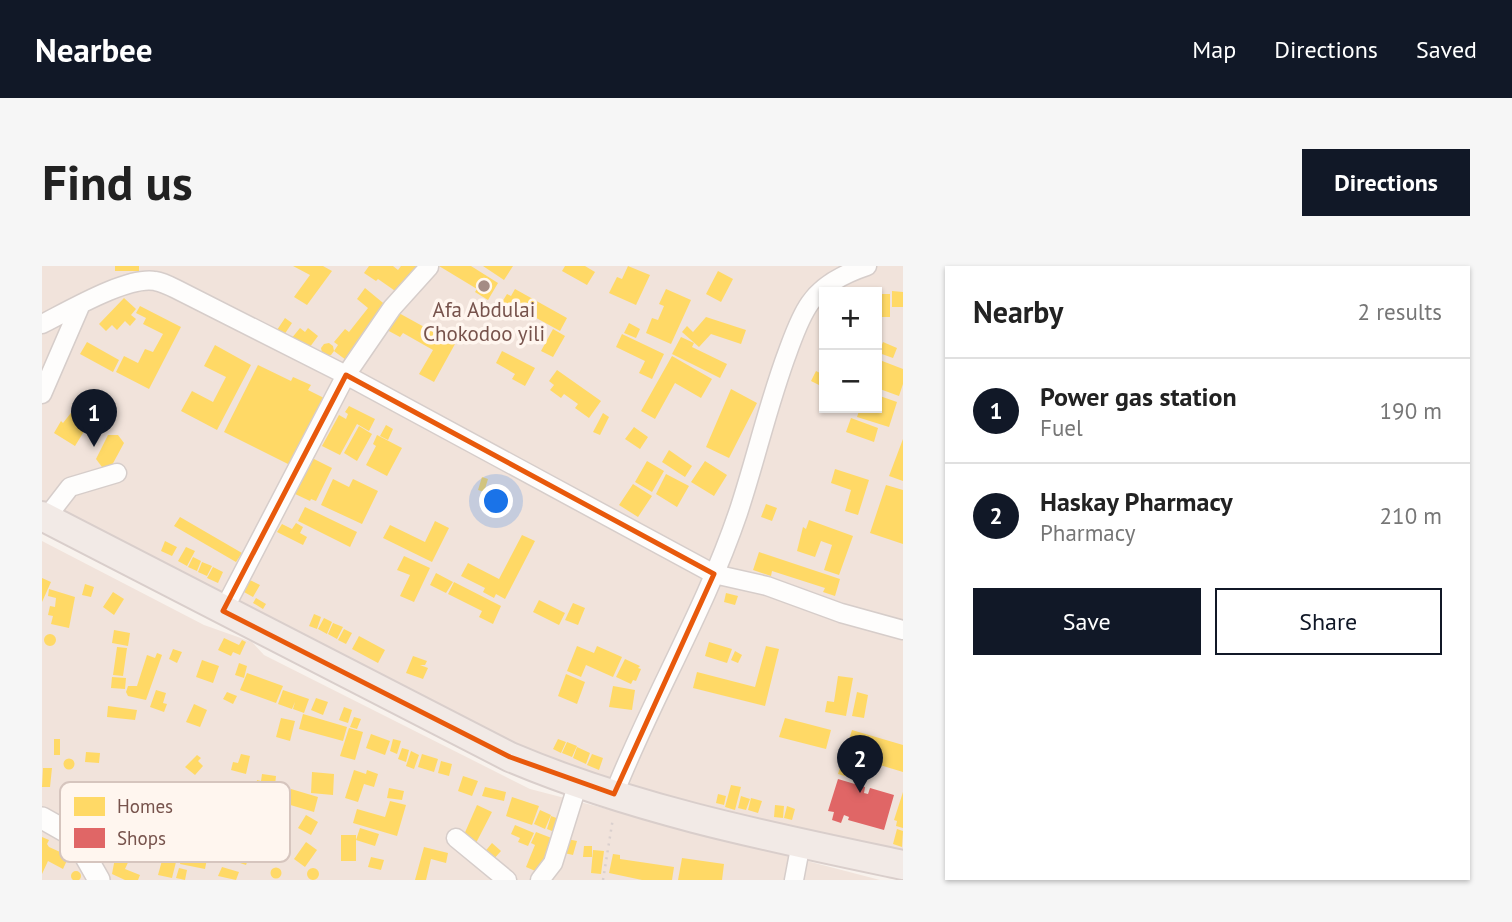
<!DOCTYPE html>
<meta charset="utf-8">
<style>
:root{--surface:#fff;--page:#f6f6f6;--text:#222;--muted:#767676;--line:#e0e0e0;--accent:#111827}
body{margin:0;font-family:"PT Sans",sans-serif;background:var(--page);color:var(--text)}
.controls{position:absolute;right:21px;top:21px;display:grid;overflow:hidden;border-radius:0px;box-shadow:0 2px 5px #0004}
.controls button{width:63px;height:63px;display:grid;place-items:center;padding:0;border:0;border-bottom:2px solid var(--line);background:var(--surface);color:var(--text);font:35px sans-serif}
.you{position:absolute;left:455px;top:236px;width:24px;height:24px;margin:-18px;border:5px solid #fff;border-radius:50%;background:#1a73e8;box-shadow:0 0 0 10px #1a73e833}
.badge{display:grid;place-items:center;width:46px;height:46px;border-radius:50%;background:var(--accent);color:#fff;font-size:23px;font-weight:700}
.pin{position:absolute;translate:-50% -58px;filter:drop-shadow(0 2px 4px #0008)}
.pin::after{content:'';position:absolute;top:37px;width:24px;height:21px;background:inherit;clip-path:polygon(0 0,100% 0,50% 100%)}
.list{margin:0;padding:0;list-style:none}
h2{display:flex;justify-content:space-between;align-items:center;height:91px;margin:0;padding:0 28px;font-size:30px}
h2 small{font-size:23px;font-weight:400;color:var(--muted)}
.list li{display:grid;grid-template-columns:46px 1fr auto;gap:21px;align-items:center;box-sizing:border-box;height:105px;padding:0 28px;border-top:2px solid var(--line)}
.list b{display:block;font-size:26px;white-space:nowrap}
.list p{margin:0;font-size:23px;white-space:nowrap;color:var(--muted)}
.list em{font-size:23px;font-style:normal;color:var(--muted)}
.actions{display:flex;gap:14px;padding:21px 28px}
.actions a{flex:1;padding:16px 0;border:2px solid var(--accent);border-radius:0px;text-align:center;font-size:24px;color:var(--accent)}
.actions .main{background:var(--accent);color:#fff}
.map{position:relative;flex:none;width:861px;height:614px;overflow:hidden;border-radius:0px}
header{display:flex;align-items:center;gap:42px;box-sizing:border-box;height:98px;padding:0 35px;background:var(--accent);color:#fff}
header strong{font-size:33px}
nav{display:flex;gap:38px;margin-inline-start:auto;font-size:24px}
.intro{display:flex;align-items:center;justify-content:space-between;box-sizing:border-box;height:168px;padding:0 42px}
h1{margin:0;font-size:49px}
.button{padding:18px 32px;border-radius:0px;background:var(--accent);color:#fff;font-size:24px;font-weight:700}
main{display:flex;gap:42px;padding:0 42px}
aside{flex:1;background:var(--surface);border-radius:0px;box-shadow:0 2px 5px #0004}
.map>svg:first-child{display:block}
.residential{fill:#f1e3db;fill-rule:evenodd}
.homes{fill:#ffd966}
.shops{fill:#e06666}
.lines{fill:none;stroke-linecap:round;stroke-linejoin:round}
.minor-casing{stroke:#d6cdca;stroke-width:21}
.tertiary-casing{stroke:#d6cdca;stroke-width:24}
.trunk-casing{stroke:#d9cecb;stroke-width:32}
.path{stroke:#dad0ce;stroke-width:2.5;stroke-dasharray:2 5;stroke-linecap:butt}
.minor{stroke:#fefdfc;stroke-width:18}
.tertiary{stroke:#fefdfc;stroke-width:21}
.trunk{stroke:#f2eae6;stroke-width:28}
.marked{fill:none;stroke:#e8590c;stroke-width:5;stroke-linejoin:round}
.poi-dot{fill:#a48b84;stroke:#fff6ef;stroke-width:2.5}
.labels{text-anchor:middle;stroke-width:7;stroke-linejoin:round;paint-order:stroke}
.poi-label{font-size:21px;fill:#77534c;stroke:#fff6ef}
.key{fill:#fff6ef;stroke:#d6c5be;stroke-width:2}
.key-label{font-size:19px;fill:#77534c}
</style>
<header>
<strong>Nearbee</strong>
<nav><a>Map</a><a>Directions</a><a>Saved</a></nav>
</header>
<div class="intro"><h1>Find us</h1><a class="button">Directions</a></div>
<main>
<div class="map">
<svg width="861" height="614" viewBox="0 0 861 614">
<rect width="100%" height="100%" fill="#f8f2ed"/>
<path class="residential" d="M0,0H861V596L626,543L488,492L0,245ZM782,26H835V142H782Z
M0,275L162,359L210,376L222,389L488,523L838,614H0Z"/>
<path class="homes" d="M73,0H97V5H73Z
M251,0H281L290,5L265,39L252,31L268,9Z
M327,0H351L356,4L359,0H380L359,29L336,13L334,15L322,7Z
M397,0H429L456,17L446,34L433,26L435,23Z
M441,0H471L462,14Z
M523,0H543L553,6L545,19L520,5Z
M586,0L608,9L594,39L567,27L575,11L580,13Z
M676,5L691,13L679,36L664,28Z
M323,22L346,41L304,94L292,85L289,89L284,90L280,87L279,82L282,78L287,77L291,80L292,85L296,79L292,76L303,63L307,66L326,42L315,33Z
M823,22H840V28H848V51H839V55H835V26H823Z
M473,23L525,52L518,65L478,43L473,51L457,41L465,28L469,30Z
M624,23L649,34L629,78L604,67L610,52L616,54L622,40L617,38Z
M850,25L861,26V41H850Z
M82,32L94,43L89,49L94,53L88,60L83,55L75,64L70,59L64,65L57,58Z
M98,40L139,61L107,123L74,106L82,90L96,97L103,83L111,86L121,68L101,58L104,52L94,47Z
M355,46L413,78L392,116L377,108L391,84L361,67L358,71L345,64Z
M664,51L704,64L699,78L669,68L657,81L640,66L645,60L651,66Z
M243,52L250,57L242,69L235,64Z
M587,57L598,63L594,72L582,67Z
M258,62L263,66L266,62L276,70L265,85L249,73Z
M511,63L523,70L511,91L499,85Z
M580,68L622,88L610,113L597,107L603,95L574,81Z
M639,71L652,77L650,81L685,98L678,112L630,88Z
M45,76L77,94L71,106L38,88Z
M841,76L855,82L851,92L837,87Z
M173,79L209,99L175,164L139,145L150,125L171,136L184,111L162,100Z
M460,85L493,102L483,120L470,113L473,108L454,97Z
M630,90L670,113L659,132L633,117L613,153L599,145Z
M835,93L861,103V118L857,130L835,122Z
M216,99L249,115L251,111L269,119L266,124L282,132L248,199L182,166Z
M515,104L559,135L547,152L533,142L536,138L522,128L519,132L508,124L512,119L507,115Z
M774,105L782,109L779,120L769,115Z
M689,123L715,137L687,192L664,181Z
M835,129L855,136L847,161L815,151L818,142H835Z
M307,140L333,153L327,165L315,158L298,189L280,180L297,149L304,153L306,148L303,146Z
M32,143L49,154L33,180L12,167L19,155L21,157Z
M561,147L567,151L558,169L551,166Z
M809,152L836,162L832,176L804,166Z
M344,159L351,163L346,174L338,170Z
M317,160L330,168L315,195L302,187Z
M592,161L606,171L598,183L583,173Z
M66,169H76L82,177L69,201H60L54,193Z
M335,169L360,182L345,210L324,199L334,180L331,178Z
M861,173V215L847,210Z
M627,184L650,200L643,211L620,196Z
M268,191L290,202L274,235L269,233L268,235L251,227Z
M605,195L622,205L610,226L593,216Z
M663,195L685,209L672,230L649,216Z
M793,203L827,214L816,249L803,245L809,224L789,217Z
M624,208L647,220L635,241L614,228Z
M440,211L446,213L442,226L436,224Z
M291,213L307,221L311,213L336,225L320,258L279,239Z
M591,218L610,230L596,251L577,239Z
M844,219L861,224V278L828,267Z
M724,238L735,242L730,255L719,251Z
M263,241L315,266L308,281L256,255Z
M138,251L200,287L194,296L132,260Z
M767,254L811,270L797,309L782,304L790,279L779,275L773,291L755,285L761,261L764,263Z
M393,255L407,262L390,296L341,272L348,259L383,276Z
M254,257L261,261L258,267L265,271L261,279L235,266L240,258L250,263Z
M480,269L493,275L463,333L454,328L452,332L441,326L443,322L419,310L426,297L457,313Z
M123,275L135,281L130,290L119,285Z
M144,281L153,285L145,300L136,295Z
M717,286L798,313L793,330L781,326L783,322L730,305L729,310L711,304Z
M362,290L388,302L372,336L358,330L368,309L355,304Z
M151,291L159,295L155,305L146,301Z
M160,296L170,300L165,310L156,306Z
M171,301L181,306L176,317L165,312Z
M394,307L411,316L404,327L388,319Z
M0,312L9,316L0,336Z
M208,314L218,319L211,331L202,326Z
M412,316L459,340L451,358L437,351L440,345L406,328Z
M43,318L52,321L49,331L40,329Z
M7,323L33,331L27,362L9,358L11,350L6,349L8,340L13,341L14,332L6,330Z
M71,326L82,333L72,349L61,341Z
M684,327L696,330L693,339L682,336Z
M214,332L224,338L221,343L211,337Z
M497,334L523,347L517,359L491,346Z
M531,337L543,342L536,359L523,354Z
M272,348L279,351L275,363L267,360Z
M282,352L290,356L285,368L276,363Z
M291,357L301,361L295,373L286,368Z
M302,363L310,367L304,378L296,374Z
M72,364L88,367L86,380L70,377Z
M2 374a6 6 0 1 1 12 0a6 6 0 1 1-12 0Z
M317,370L343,384L336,397L310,383Z
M182,372L197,379L200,374L204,376L198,389L191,386L189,390L176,384Z
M667,376L690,383L685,397L663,390Z
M535,380L552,387L555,380L580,391L571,411L544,399L539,411L525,405Z
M724,380L737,383L723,440L651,422L655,406L713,421Z
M75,381L85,382L81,410L71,409Z
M131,383L140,386L135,397L127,393Z
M693,385L700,389L696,397L689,394Z
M115,387L120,389L104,434L86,430L84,426L86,420H95L105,389L113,392Z
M371,390L385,395L383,399H378L386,402L381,413L364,407Z
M583,393L598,400L596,402L599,403L594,415L591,414L589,418L574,411Z
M160,394L177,400L171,417L154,411Z
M197,397L205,400L202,412L193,409Z
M205,407L241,420L234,437L198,424Z
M524,408L543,416L535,438L516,430Z
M796,410L811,412L804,450L783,446L785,435L792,436Z
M70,411L84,412L83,423L69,422Z
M571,420L593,424L590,444L567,441Z
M114,424L124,427L121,437L125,438L122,446L108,441Z
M241,424L267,433L262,447L251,443L253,436L250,443L236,438Z
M185,426L195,430L191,438L181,433Z
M815,426L826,429L822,452L810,450Z
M274,432L286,436L281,449L269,444Z
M152,438L165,444L158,461L144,456Z
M66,440L95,444L93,454L65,451Z
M302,441L310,444L306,457L297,454Z
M261,448L305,461L301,475L257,463Z
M312,451L319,453L315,463L308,461Z
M239,452L253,455L248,475L234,471Z
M743,452L789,464L784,483L737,471Z
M307,462L321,466L313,494L298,490Z
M810,464L861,479V506L828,496L822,516L796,508Z
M329,468L348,475L343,489L324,482Z
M12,473H18V489H12Z
M351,473L359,475L355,488L348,485Z
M516,473L524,476L519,487L511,483Z
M525,476L535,480L530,491L520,487Z
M535,481L548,487L544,498L531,492Z
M360,482L367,484L364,496L356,493Z
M369,485L377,489L372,503L364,500Z
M44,486L58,487L57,497L43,496Z
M199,488L208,490L204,508L189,504L191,496L196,497Z
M380,488L396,493L392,506L376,501Z
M550,488L561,492L557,504L545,499Z
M155,489L159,492L156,495L161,500L153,509L143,501Z
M21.5 498a5.5 5.5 0 1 1 11 0a5.5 5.5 0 1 1-11 0Z
M399,495L410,498L407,510L396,507Z
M1,502H10L8,521H0Z
M312,504L324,508L325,504L336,508L332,521L322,518L316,536L303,532Z
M270,506L292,508L291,529L269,527Z
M220,508L234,510L232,529L213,527L215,514L219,515Z
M421,510L436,515L430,530L416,525Z
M689,519L699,521L693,544L683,541Z
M443,521L464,526L462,535L440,530Z
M347,522L362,525L360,534L345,532Z
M249,523L276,531L272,546L245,538Z
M861,526V562L854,560L855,555L852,554Z
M676,528L684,530L682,539L674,537Z
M699,530L708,533L704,544L696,542Z
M470,531L497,540L490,559L464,550Z
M709,532L720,535L716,547L706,544Z
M348,535L364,539L355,570L311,557L315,543L343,551Z
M435,539L450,546L434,577L421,571Z
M733,539L742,540L741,552L732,551Z
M745,540L753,543L750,554L742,552Z
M498,544L509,549L503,563L492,558Z
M264,549L276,556L269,569L256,562Z
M509,550L520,554L515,567L505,563Z
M473,559L492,567L486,580L476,576L478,572L469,568Z
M318,562L337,568L333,580L314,574V595H299V569H314V574Z
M855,563L861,565L860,581L851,578Z
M494,566L512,573L498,607L484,601L493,579L489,577Z
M0,571L7,574L5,578L7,581L27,590L21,603L6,595L0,608Z
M525,573L535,575L531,589L522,587Z
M264,576L275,584L263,601L252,593Z
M83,577L93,581L83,603L98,609L96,614H83L70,608L73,592L76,594Z
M450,577L459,585L450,595L441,588Z
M124,580L137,584L130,612L116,609Z
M542,580H550V591H541Z
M382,581L406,587L404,597L389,593L384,614H373Z
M141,583L166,588L163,603L138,598Z
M551,584L562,585L559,608L549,607Z
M194,587L207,591L204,599L192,595Z
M571,588L578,589V593L632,601L630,614H600L567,607Z
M329,591L342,594L339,604L326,601Z
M640,592L682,598L680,614H636Z
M180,601L197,606L194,614L176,610Z
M228.5 607a5.5 5.5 0 1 1 11 0a5.5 5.5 0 1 1-11 0Z
M265 608a6 6 0 1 1 12 0a6 6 0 1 1-12 0Z
M137,602L145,604L143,614L134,612Z
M29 610a5 5 0 1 1 10 0a5 5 0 1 1-10 0Z"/>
<path class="shops" d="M796,513L823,521L822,527L826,528L828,522L852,529L842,564L806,554L807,551L802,549L799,557L790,554L792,546L786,545Z"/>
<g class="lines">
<g class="minor-casing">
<path id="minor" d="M0,58C26,45 85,10 113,15C120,16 128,20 134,23L304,109L672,308L725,320L799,347L861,364
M0,128L39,38
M4,252L28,221L75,207
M181,345L304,109L350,42L387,1
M572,528C610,432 663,344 696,247C714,193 726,138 746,85C752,69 758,51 768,37C781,18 804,7 825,0
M414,572L465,614
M498,614L511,597L536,517
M752,614L759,577"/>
</g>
<g class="tertiary-casing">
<path id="tertiary" d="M0,552L32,570L57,614"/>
</g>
<g class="trunk-casing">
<path id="trunk" d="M0,250L468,491C593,544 728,571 861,599"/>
</g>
<path class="path" d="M561,614L571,552"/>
<use href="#minor" class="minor"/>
<use href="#tertiary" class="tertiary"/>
<use href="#trunk" class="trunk"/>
</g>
<path class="marked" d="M304,109L672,308L572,528L468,491L181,345Z"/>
<circle class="poi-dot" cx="442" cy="20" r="7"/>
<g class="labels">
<g class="poi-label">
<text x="442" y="51">Afa Abdulai<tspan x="442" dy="24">Chokodoo yili</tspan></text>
</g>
</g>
<rect x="18" y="516" width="230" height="80" rx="10" class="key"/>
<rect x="32" y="531" width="31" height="19" fill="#ffd966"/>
<rect x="32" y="562" width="31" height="20" fill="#e06666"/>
<g class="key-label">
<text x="75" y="547">Homes</text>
<text x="75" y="579">Shops</text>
</g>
</svg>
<div class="controls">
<button>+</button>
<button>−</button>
</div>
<div class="you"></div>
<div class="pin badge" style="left:52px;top:181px">1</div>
<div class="pin badge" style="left:818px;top:527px">2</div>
</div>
<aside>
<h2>Nearby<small>2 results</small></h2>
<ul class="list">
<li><span class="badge">1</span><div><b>Power gas station</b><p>Fuel</p></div><em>190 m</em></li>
<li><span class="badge">2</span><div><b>Haskay Pharmacy</b><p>Pharmacy</p></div><em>210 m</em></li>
</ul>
<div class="actions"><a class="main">Save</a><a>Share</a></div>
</aside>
</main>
